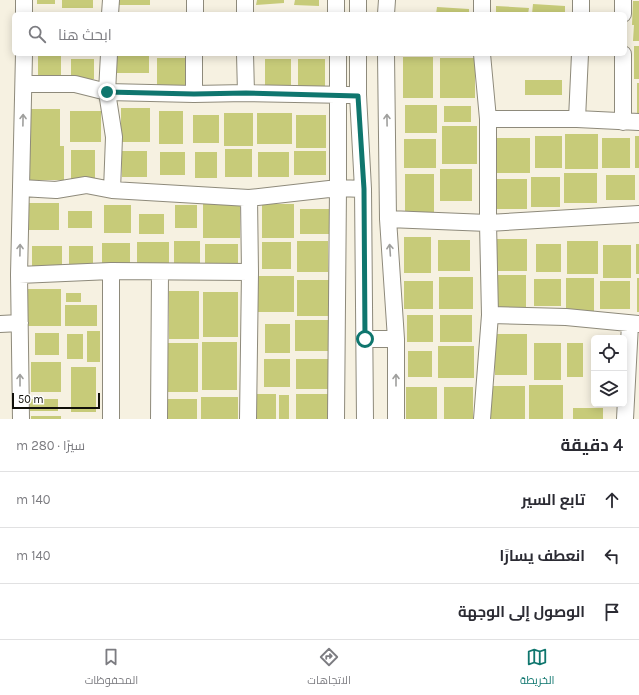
<!DOCTYPE html>
<html lang="ar">
<meta charset="utf-8">
<style>
:root{--surface:#fff;--page:#f2f2f3;--text:#2b2b33;--muted:#7c7c81;--line:#e1e1e2;--accent:#0f766e}
body{margin:0;font-family:Karla,Cairo,sans-serif;background:var(--page);color:var(--text);direction:rtl}
.controls{position:absolute;right:12px;bottom:12px;display:grid;overflow:hidden;border-radius:6px;box-shadow:0 2px 10px #0003}
.controls button{width:36px;height:36px;display:grid;place-items:center;padding:0;border:0;border-bottom:1px solid var(--line);background:var(--surface);color:var(--text);font:20px sans-serif}
.scale{position:absolute;left:12px;bottom:10px;width:88px;box-sizing:border-box;padding-left:4px;border:2px solid #100f09;border-top:0;font-size:11px;line-height:14px;white-space:nowrap;color:#100f09;-webkit-text-stroke:3px #fefefe;paint-order:stroke}
.stop{position:absolute;width:12px;height:12px;margin:-9px;border:3px solid #0f766e;border-radius:50%;background:#fff}
.stop.end{background:#0f766e;border-color:#fff;box-shadow:0 1px 4px #0008}
.list{margin:0;padding:0;list-style:none}
h2{display:flex;justify-content:space-between;align-items:center;height:52px;margin:0;padding:0 16px;font-size:17px}
h2 small{font-size:13px;font-weight:400;color:var(--muted)}
.list li{display:grid;grid-template-columns:26px 1fr auto;gap:12px;align-items:center;box-sizing:border-box;height:56px;padding:0 16px;border-top:1px solid var(--line)}
.list b{display:block;font-size:15px;white-space:nowrap}
.list em{font-size:13px;font-style:normal;color:var(--muted)}
.icon{flex:none;width:22px;height:22px;fill:none;stroke:currentColor;stroke-width:2;stroke-linecap:round;stroke-linejoin:round}
.map{position:relative;flex:none;width:639px;height:419px;overflow:hidden;direction:ltr}
.search{position:absolute;background:var(--surface);box-shadow:0 2px 10px #0003;left:12px;right:12px;top:12px;height:44px;display:flex;align-items:center;gap:10px;box-sizing:border-box;padding:0 14px;border-radius:6px;color:var(--muted);font-size:15px}
.sheet{height:220px;background:var(--surface)}
nav{display:flex;justify-content:space-around;align-items:center;box-sizing:border-box;height:56px;border-top:1px solid var(--line);background:var(--surface);font-size:11px;color:var(--muted)}
nav a{display:grid;justify-items:center;gap:2px}
nav .on{color:var(--accent)}
.map>svg:first-child{display:block}
.building{fill:#c7cb79}
.lines{fill:none;stroke-linecap:round;stroke-linejoin:round}
.minor-casing{stroke:#8e8a7b;stroke-width:18}
.minor{stroke:#fff;stroke-width:16}
.oneway{stroke:#9f9f9d}
.route{stroke:#0f766e;stroke-width:5}
</style>
<div class="map">
<svg width="639" height="419" viewBox="0 0 639 419">
<rect width="100%" height="100%" fill="#f6f1e1"/>
<path class="building" d="M37,0H55V4H37Z
M62,0H93V8H62Z
M117,0H150V5H117Z
M257,0H284V3L256,5Z
M295,0H319V6L294,5Z
M633,1H639V41H633L634,25H632Z
M533,4L565,6V14H532Z
M496,6L529,8L528,14H496Z
M437,7L469,9V14H436Z
M634,46H639V79H634Z
M38,54H61V78H38Z
M116,54H149V73H116Z
M403,57H433V98H403Z
M157,58H188V90H157Z
M440,58H475V98H440Z
M71,59H94V79H71Z
M265,59H291V87H265Z
M298,59H325V86H298Z
M525,80H562V95H525Z
M637,83H639V116H637Z
M405,105H437V133H405Z
M444,106H471V122H444Z
M121,108H150V142H121Z
M28,109H60V146H64V180H26Z
M70,111H101V142H70Z
M159,111H183V144H159Z
M224,113H253V146H224Z
M257,113H292V144H257Z
M193,115H219V143H193Z
M296,115H326V148H296Z
M442,126H477V164H442Z
M565,134H598V169H565Z
M535,136H562V168H535Z
M635,136H639V168H635Z
M494,138H530V173H494Z
M602,138H630V168H602Z
M404,139H436V168H404Z
M225,149H252V177H225Z
M71,150H95V179H71Z
M122,151H147V177H122Z
M294,151H326V175H294Z
M160,152H185V175H160Z
M195,152H217V178H195Z
M258,152H289V177H258Z
M440,169H472V201H440Z
M564,173H597V203H564Z
M405,174H434V213H405Z
M606,175H635V200H606Z
M531,177H560V207H531Z
M493,179H527V209H493Z
M203,201H240V238H203Z
M28,203H59V230H28Z
M262,204H294V238H262Z
M104,205H131V233H104Z
M175,205H197V228H175Z
M300,209H330V234H300Z
M68,211H92V228H68Z
M139,214H164V234H139Z
M404,237H431V273H404Z
M492,239H527V271H492Z
M438,240H470V271H438Z
M174,241H200V266H174Z
M297,241H328V272H297Z
M567,241H598V274H567Z
M137,242H169V267H137Z
M262,242H291V269H262Z
M102,243H130V266H102Z
M205,244H238V265H205Z
M536,244H561V272H536Z
M636,244H639V274H636Z
M603,245H631V278H603Z
M32,246H62V268H32Z
M69,246H93V269H69Z
M498,275H526V309H498Z
M258,276H294V312H258Z
M439,277H473V309H439Z
M566,278H594V312H566Z
M637,278H639V312H637Z
M534,279H561V306H534Z
M297,280H329V316H297Z
M404,281H433V309H404Z
M600,281H630V309H600Z
M28,289H61V326H28Z
M169,291H199V339H169Z
M203,292H238V337H203Z
M66,293H81V302H66Z
M65,305H97V326H65Z
M407,315H433V342H407Z
M440,315H472V342H440Z
M295,320H332V351H295Z
M265,324H290V353H265Z
M87,331H100V362H87Z
M35,333H59V355H35Z
M67,334H83V359H67Z
M495,334H527V375H495Z
M202,342H237V390H202Z
M167,343H198V392H167Z
M534,343H561V380H534Z
M567,343H583V377H567Z
M438,346H474V378H438Z
M408,351H432V377H408Z
M264,359H290V387H264Z
M296,359H330V389H296Z
M31,362H61V392H31Z
M71,367H96V412H71Z
M529,385H563V419H529Z
M491,386H525V419H491Z
M406,387H437V419H406Z
M444,387H473V419H444Z
M255,394H276V419H255Z
M296,394H330V419H296Z
M279,395H289V419H279Z
M201,397H238V419H201Z
M30,399H58V411H30Z
M166,399H197V419H166Z
M573,408H603V419H573Z
M31,416H61V419H31Z"/>
<g class="lines">
<g class="minor-casing">
<path id="minor" d="M245,0V14
M336,0V14
M24,14V0
M110,14L111,0
M195,14V0
M358,14V0
M386,14L387,0
M482,14V0
M581,14V0
M623,14V0
M109,54L107,92L114,137L112,190
M245,54L246,93
M358,54V95L363,189L365,419
M386,54L388,219L396,339V419
M24,84H75L107,92L194,94L246,93L349,95
M194,94V54
M488,119H577L639,122
M577,119L580,54
M623,122V54
M21,188L56,190L86,185L112,190L249,198L338,188L363,189
M388,219L488,223L639,214
M111,271V419
M19,275L111,271L250,272
M490,315L566,317L639,324
M0,324L20,323
M365,339H396
M21,419L19,275L24,54
M159,419L160,272
M248,419L250,272L249,198
M336,419L338,188V54
M482,419L490,315L488,223V119L482,54
M625,419L630,324"/>
</g>
<use href="#minor" class="minor"/>
</g>
<defs><path id="oneway-shaft" d="M-6 0H5M1.5-3L5.5 0L1.5 3" fill="none" stroke-width="1.6" stroke-linecap="round" stroke-linejoin="round"/></defs>
<g class="oneway">
<use href="#oneway-shaft" transform="translate(23 120) rotate(-89)"/>
<use href="#oneway-shaft" transform="translate(387 120) rotate(-91)"/>
<use href="#oneway-shaft" transform="translate(20 250) rotate(-89)"/>
<use href="#oneway-shaft" transform="translate(390 250) rotate(-94)"/>
<use href="#oneway-shaft" transform="translate(20 380) rotate(-90)"/>
<use href="#oneway-shaft" transform="translate(396 380) rotate(-90)"/>
</g>
<g class="lines">
<path class="route" d="M107,92L194,94L246,93L358,96L364,189L365,339"/>
</g>
</svg>
<div class="controls">
<button><svg class="icon" aria-label="locate" viewBox="0 0 24 24"><circle cx="12" cy="12" r="6"/><path d="M12 2v4M12 18v4M2 12h4M18 12h4"/></svg></button>
<button><svg class="icon" aria-label="layers" viewBox="0 0 24 24"><path d="M12 4l9 5-9 5-9-5zM3 14l9 5 9-5"/></svg></button>
</div>
<div class="scale">50 m</div>
<div class="stop" style="left:365px;top:339px"></div>
<div class="stop end" style="left:107px;top:92px"></div>
<div class="search"><svg class="icon" aria-label="search" viewBox="0 0 24 24"><circle cx="10" cy="10" r="6"/><path d="M15 15l6 6"/></svg>ابحث هنا</div>
</div>
<section class="sheet">
<h2>4 دقيقة<small>سيرًا · 280 m</small></h2>
<ul class="list">
<li><svg class="icon" aria-label="ahead" viewBox="0 0 24 24"><path d="M12 20V5M6 11l6-6 6 6"/></svg><div><b>تابع السير</b></div><em>140 m</em></li>
<li><svg class="icon" aria-label="left" viewBox="0 0 24 24"><path d="M17 20v-9H6M10 6l-5 5 5 5"/></svg><div><b>انعطف يسارًا</b></div><em>140 m</em></li>
<li><svg class="icon" aria-label="arrive" viewBox="0 0 24 24"><path d="M6 21V4h12l-3 4 3 4H6"/></svg><div><b>الوصول إلى الوجهة</b></div></li>
</ul>
</section>
<nav>
<a class="on"><svg class="icon" aria-label="map" viewBox="0 0 24 24"><path d="M3 6l6-2 6 2 6-2v14l-6 2-6-2-6 2zM9 4v14M15 6v14"/></svg>الخريطة</a>
<a><svg class="icon" aria-label="directions" viewBox="0 0 24 24"><path d="M12 3l9 9-9 9-9-9zM9 14v-3h6M13 9l2 2-2 2"/></svg>الاتجاهات</a>
<a><svg class="icon" aria-label="saved" viewBox="0 0 24 24"><path d="M7 4h10v16l-5-4-5 4z"/></svg>المحفوظات</a>
</nav>
